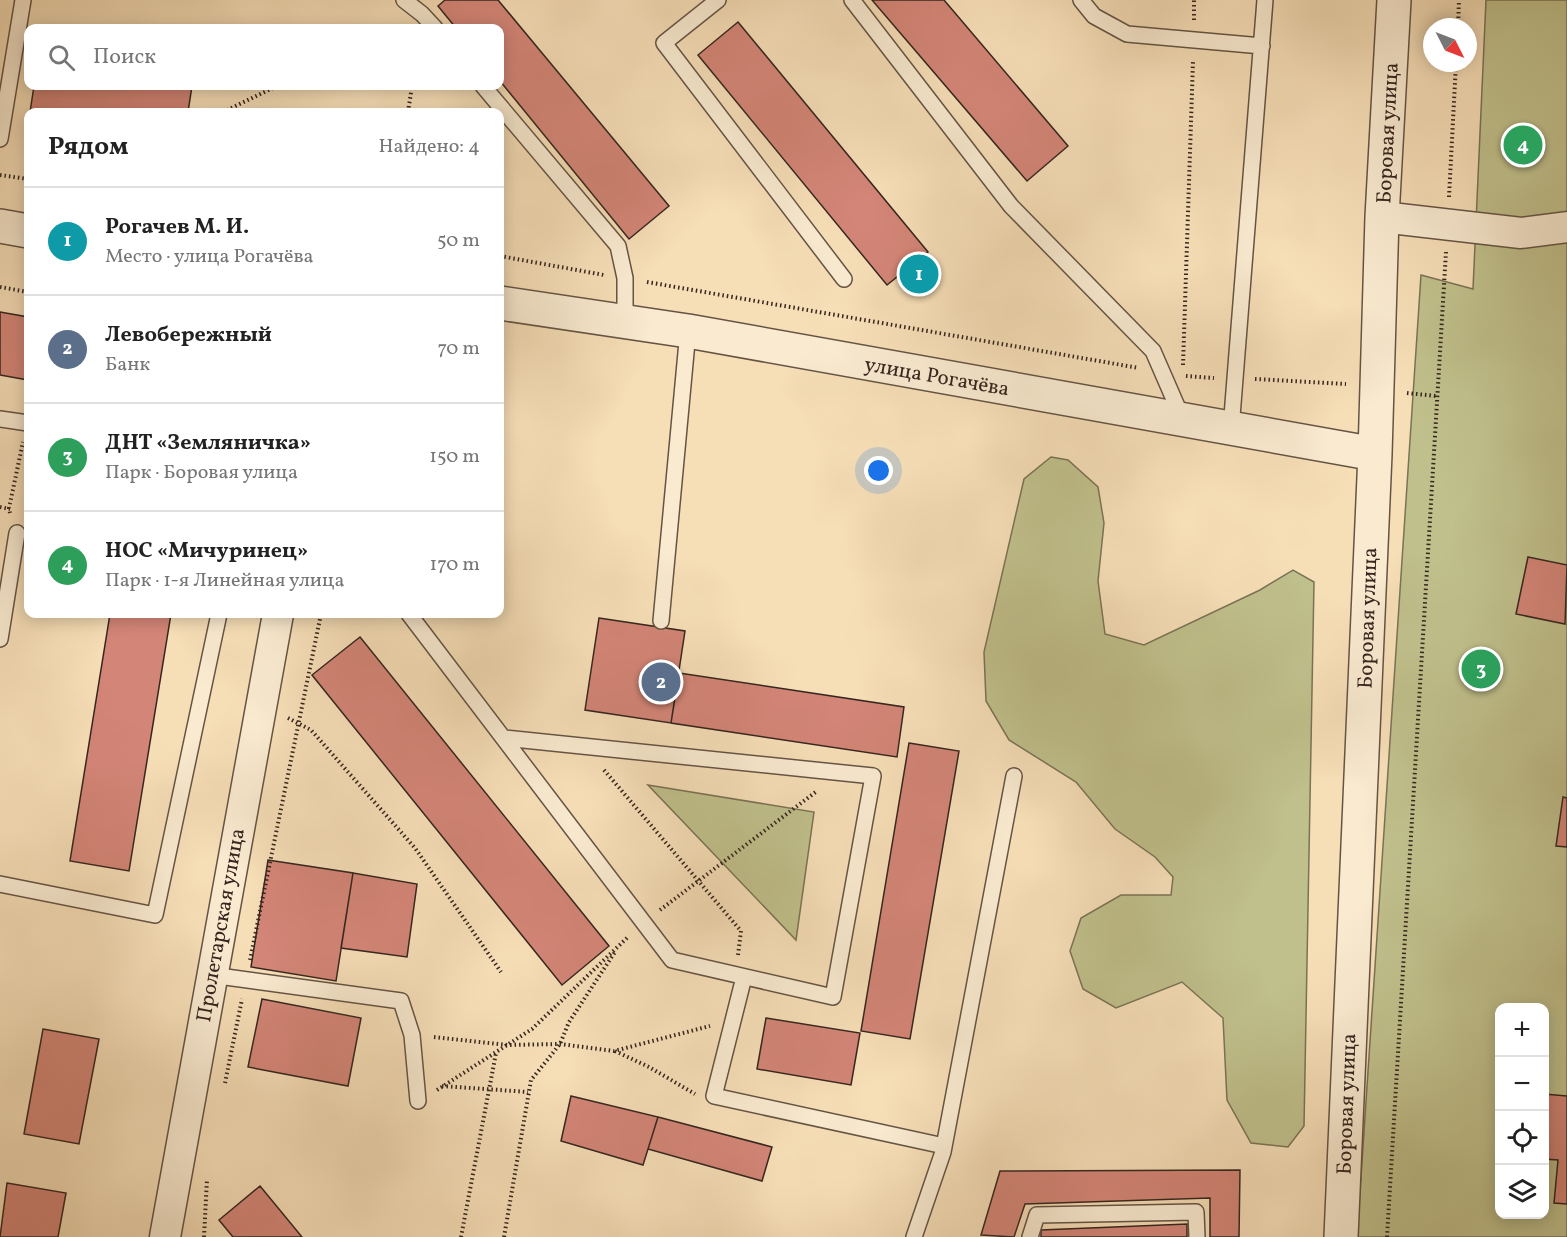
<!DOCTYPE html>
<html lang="ru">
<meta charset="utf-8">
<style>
:root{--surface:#fff;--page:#f2f2f2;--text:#222;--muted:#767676;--line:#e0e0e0;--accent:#8f2418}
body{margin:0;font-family:Vollkorn,serif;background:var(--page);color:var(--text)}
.controls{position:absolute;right:18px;bottom:18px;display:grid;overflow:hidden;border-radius:12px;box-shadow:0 3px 15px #0003}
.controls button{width:54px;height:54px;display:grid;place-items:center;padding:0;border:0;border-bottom:2px solid var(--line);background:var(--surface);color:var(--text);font:30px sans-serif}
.compass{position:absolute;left:1423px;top:18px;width:54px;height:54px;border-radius:50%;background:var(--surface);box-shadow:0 3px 15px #0003;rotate:132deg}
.you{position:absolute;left:879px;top:471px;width:21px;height:21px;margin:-15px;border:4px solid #fff;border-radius:50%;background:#1a73e8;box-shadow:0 0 0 9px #1a73e833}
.badge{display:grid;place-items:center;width:39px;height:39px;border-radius:50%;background:var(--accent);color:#fff;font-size:20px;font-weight:700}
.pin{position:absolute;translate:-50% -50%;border:3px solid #fff;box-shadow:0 2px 6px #0006}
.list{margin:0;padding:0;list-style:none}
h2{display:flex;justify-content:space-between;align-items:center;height:78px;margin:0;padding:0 24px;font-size:26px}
h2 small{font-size:20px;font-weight:400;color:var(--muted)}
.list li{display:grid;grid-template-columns:39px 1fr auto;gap:18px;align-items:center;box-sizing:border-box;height:108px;padding:0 24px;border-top:2px solid var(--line)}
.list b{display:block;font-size:22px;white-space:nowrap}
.list p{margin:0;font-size:20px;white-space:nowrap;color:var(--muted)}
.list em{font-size:20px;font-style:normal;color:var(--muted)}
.icon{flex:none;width:33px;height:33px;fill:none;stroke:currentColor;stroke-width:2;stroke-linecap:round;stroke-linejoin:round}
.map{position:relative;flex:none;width:1567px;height:1237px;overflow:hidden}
.search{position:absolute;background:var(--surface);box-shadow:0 3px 15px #0003;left:24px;top:24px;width:480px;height:66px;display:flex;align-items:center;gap:15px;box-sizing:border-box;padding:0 21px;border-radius:12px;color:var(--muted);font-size:22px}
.panel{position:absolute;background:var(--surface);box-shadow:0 3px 15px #0003;left:24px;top:108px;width:480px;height:510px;border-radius:12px}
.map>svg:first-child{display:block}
.green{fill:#c0c08c;stroke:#7a7356;stroke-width:1.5;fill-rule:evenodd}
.building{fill:#d38577;stroke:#35261f;stroke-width:1.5}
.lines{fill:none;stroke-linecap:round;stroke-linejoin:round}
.service-casing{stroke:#655445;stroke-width:18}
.minor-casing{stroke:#655445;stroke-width:33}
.tertiary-casing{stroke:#655445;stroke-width:36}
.path{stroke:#35261f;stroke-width:4;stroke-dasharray:1.5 3;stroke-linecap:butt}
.service{stroke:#f9ead0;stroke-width:15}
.minor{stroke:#f9ead0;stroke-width:30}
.tertiary{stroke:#f9ead0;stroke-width:33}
.labels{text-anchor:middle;stroke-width:4.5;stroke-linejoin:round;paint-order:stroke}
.street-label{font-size:21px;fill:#35261f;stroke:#f9ead0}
</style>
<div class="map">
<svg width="1567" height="1237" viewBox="0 0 1567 1237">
<rect width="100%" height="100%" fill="#f6deb7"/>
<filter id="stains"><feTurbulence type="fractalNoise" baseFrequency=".00333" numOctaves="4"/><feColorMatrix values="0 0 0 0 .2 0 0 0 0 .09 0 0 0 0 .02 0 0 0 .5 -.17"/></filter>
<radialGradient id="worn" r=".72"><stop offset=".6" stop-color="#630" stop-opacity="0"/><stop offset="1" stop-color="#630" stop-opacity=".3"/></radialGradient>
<path class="green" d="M1486,0H1567V1237H1357L1421,275L1473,289ZM1500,1008H1544V1214H1500Z
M1051,457L1068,460L1098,487L1104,523L1098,581L1105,634L1144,645L1260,590L1293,570L1314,582L1304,1126L1288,1147L1251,1143L1227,1100L1223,1018L1182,982L1116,1008L1083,989L1070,951L1081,918L1121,895H1171L1173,877L1155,857L1115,829L1076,782L1009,740L986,701L984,652L1024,479Z
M648,785L814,812L796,940Z"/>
<path class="building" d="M445,0H498L669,206L629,239L500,81V28H456L438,6Z
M872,0H944L1068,146L1027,181Z
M738,22L928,252L887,285L698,55Z
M34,86H192L188,112H30Z
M0,312L28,317V380L0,375Z
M1528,557L1567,565L1565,624L1516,614Z
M110,614H171L129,871L70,861Z
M599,618L685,631L671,723L585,710Z
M360,637L609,946L562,985L312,675Z
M679,673L904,707L897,757L671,723Z
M909,743L959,751L910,1039L861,1031Z
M1563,797L1567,798V847L1556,846Z
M268,860L353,873L336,981L251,967Z
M353,873L417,884L407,957L341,948Z
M262,999L361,1018L348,1086L248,1067Z
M766,1018L860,1033L851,1085L757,1069Z
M43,1029L99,1039L79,1144L24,1134Z
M1544,1094L1567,1096V1204L1554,1203L1558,1160L1544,1159Z
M571,1096L658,1117L643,1165L561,1141Z
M658,1117L772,1147L762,1181L648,1149Z
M1240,1170L1239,1237H1210V1198L1025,1204L1014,1237L981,1235L1000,1171Z
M7,1183L66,1193L58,1237H0Z
M260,1186L302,1237H233L219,1220Z
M1187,1224V1237H1041V1230Z"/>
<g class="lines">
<g class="service-casing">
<path id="service" d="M404,0L422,14L435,28
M718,0L664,43L844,279
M852,0L1011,206L1153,351L1183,420
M1081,0L1094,16L1127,34L1262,46
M483,86L618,246L625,278V322
M0,139L23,0
M0,419L28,423
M1231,429L1265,0
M409,614L672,960L833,997L873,776L504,738
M661,621L688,331
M0,639L17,533
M0,884L155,915L219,614
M211,975L401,1001L412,1035L418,1101
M744,977L714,1096L944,1146
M914,1237L943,1152L1014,776
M1030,1237L1037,1215L1196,1212L1197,1237"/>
</g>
<g class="minor-casing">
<path id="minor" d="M1382,217L1521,233L1567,227
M165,1237L278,614"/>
</g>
<g class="tertiary-casing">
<path id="tertiary" d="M0,226L28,231
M500,303L688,331L1375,454
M1341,1237L1375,454L1382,217L1394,0"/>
</g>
<path class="path" d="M1194,20V0
M1458,27L1459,0
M392,28L400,25
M223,112L277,86
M408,112L412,86
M0,175L28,179
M1449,197L1456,63
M500,256L604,275
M647,282L1139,368
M0,287L28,292
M1183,365L1193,61
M1186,376L1214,378
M1255,379L1346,384
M1407,393L1436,396
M0,507L10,509
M10,513L9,508L23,442
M288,718L311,730L415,848L501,972
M604,770L741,931L738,955
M660,910L817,791
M250,960L321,614
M434,1037L507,1045L560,1044L614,1051L710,1026
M615,1051L649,1067L695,1094
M225,1083L242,999
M442,1086L528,1092
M437,1090L532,1029L629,936
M204,1237L207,1179
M461,1237L496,1053
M504,1237L531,1080L560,1044L569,1022L615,952
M1387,1237L1446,252"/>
<use href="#service" class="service"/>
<use href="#minor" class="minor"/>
<use href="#tertiary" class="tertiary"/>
</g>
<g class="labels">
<g class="street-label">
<text transform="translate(1387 133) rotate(-87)" y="7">Боровая улица</text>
<text transform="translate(937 376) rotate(10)" y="7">улица Рогачёва</text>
<text transform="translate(1367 618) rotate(-88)" y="7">Боровая улица</text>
<text transform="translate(220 925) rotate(-80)" y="7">Пролетарская улица</text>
<text transform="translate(1346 1104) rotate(-88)" y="7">Боровая улица</text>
</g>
</g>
<rect width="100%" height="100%" filter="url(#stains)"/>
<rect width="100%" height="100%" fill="url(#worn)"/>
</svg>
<div class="controls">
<button>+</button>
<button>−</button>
<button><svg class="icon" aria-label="locate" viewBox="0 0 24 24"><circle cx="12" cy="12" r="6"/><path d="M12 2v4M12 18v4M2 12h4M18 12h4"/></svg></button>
<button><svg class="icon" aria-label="layers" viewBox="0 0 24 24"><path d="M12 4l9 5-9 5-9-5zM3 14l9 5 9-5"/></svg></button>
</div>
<svg class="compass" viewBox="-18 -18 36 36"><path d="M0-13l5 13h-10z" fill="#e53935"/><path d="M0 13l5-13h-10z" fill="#767676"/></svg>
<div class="you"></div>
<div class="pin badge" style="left:919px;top:274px;background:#0f9aa8">1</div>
<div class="pin badge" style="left:661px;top:682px;background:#5c6f8a">2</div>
<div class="pin badge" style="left:1481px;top:669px;background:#2e9e5b">3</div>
<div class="pin badge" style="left:1523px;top:145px;background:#2e9e5b">4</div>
<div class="search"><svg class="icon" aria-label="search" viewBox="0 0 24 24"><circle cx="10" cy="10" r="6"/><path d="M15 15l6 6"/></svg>Поиск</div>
<section class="panel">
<h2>Рядом<small>Найдено: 4</small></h2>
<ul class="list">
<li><span class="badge" style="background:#0f9aa8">1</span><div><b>Рогачев М. И.</b><p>Место · улица Рогачёва</p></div><em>50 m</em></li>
<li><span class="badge" style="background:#5c6f8a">2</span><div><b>Левобережный</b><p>Банк</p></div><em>70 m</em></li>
<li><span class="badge" style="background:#2e9e5b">3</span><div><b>ДНТ «Земляничка»</b><p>Парк · Боровая улица</p></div><em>150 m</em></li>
<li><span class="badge" style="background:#2e9e5b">4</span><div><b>НОС «Мичуринец»</b><p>Парк · 1-я Линейная улица</p></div><em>170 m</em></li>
</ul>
</section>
</div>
